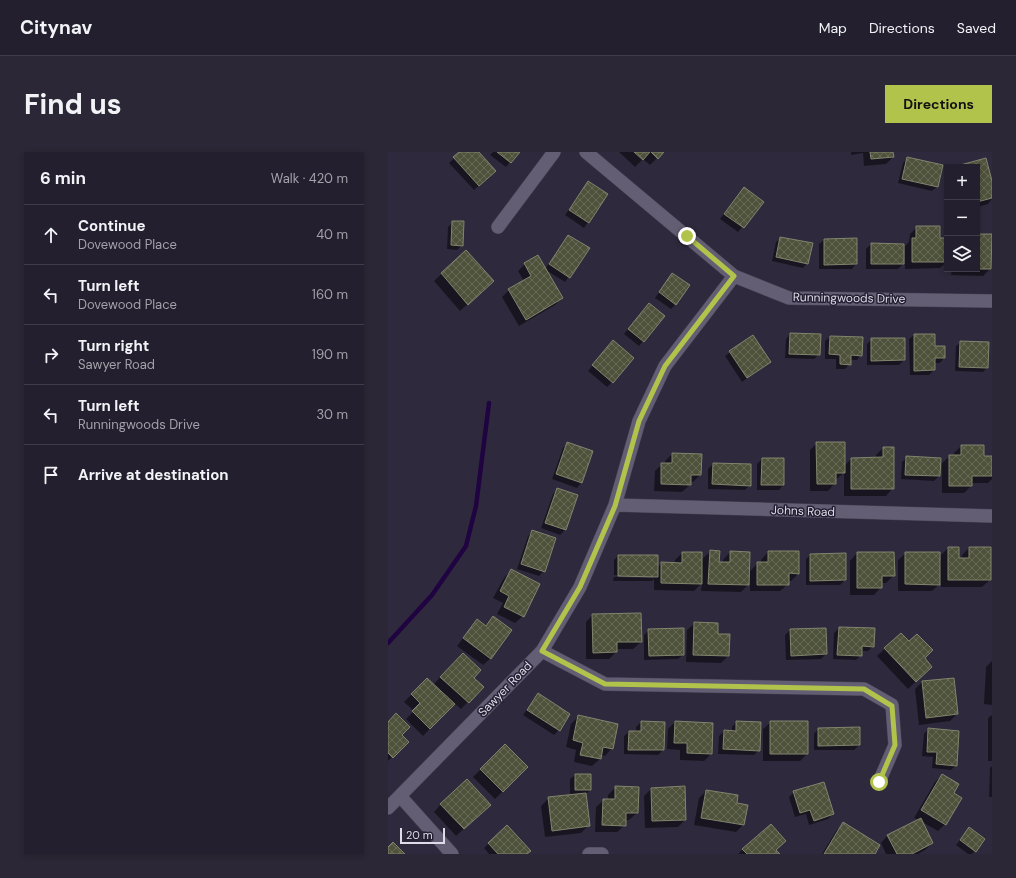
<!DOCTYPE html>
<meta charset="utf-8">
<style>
:root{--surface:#231f2e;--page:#2b2736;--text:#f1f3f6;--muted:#a3a2aa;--line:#403d4a;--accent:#b2c34c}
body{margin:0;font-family:"DM Sans",sans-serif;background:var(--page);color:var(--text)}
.controls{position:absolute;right:12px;top:12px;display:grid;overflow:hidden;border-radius:0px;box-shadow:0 2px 6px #0003}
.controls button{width:36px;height:36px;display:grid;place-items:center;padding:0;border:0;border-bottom:1px solid var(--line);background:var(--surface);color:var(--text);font:20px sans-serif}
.scale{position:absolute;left:12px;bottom:10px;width:45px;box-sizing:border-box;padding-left:4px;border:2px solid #dfdce9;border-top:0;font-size:11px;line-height:14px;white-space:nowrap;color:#dfdce9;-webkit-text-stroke:3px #251f33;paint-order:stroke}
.stop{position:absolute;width:12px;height:12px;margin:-9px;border:3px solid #b2c34c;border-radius:50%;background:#fff}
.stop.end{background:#b2c34c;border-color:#fff;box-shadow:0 1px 4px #0008}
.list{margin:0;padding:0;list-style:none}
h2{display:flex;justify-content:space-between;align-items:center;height:52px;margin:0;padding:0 16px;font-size:17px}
h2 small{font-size:13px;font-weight:400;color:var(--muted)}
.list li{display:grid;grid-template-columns:26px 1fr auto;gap:12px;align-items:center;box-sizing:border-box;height:60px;padding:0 16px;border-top:1px solid var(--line)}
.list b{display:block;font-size:15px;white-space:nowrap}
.list p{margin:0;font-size:13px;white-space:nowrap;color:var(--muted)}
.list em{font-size:13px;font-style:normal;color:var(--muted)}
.icon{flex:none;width:22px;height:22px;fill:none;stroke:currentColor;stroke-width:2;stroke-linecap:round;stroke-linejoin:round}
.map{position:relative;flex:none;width:604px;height:702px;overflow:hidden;border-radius:0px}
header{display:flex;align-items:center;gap:24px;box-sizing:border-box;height:56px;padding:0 20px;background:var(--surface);border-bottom:1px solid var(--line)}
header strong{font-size:19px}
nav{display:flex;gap:22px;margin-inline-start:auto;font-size:14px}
.intro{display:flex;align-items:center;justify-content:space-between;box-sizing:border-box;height:96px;padding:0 24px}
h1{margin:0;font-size:28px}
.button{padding:10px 18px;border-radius:0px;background:var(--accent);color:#111;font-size:14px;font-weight:700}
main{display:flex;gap:24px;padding:0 24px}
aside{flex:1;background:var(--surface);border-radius:0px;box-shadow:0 2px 6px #0003}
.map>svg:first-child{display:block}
.shadow{fill:#0007}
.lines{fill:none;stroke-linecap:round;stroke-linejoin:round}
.stream{stroke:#200441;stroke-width:4.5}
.building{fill:url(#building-cross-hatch);stroke:#81856d}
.minor-casing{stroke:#4b4657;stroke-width:14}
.minor{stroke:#645e74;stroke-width:13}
.route{stroke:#b2c34c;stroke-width:5}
.labels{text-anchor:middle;stroke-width:3;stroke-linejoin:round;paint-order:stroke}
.street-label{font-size:12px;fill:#dfdce9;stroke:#251f33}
</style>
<header>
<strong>Citynav</strong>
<nav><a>Map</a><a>Directions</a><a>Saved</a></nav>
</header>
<div class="intro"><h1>Find us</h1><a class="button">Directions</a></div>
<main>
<aside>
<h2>6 min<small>Walk · 420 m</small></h2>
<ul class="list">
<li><svg class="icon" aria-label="ahead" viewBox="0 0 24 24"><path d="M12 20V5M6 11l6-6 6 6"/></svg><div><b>Continue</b><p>Dovewood Place</p></div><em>40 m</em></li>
<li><svg class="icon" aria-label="left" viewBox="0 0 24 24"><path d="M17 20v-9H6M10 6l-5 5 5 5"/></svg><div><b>Turn left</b><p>Dovewood Place</p></div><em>160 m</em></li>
<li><svg class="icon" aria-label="right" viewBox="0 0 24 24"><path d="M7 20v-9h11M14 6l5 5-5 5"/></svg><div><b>Turn right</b><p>Sawyer Road</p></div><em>190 m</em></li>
<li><svg class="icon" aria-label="left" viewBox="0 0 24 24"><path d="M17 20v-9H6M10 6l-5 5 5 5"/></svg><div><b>Turn left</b><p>Runningwoods Drive</p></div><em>30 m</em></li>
<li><svg class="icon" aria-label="arrive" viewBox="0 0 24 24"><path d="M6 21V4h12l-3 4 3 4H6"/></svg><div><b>Arrive at destination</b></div></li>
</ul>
</aside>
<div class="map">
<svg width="604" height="702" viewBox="0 0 604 702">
<defs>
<pattern id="building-cross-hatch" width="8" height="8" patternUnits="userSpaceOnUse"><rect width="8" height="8" fill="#4e523b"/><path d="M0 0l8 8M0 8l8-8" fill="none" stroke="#676a57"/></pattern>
</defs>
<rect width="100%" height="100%" fill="#2f293d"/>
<path class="shadow" d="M73,0H90L102,24L86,38L61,11Z
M105,0H131L118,15L102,3Z
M231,0H275L262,13L255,7L247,15Z
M463,0H504L505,5L498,12L476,14L475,1L463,3Z
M520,6L549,35L544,39L510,31L515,11Z
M597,7L604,33V47L600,52L589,55V15H568Z
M200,30L219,42L196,76L177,63Z
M352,41L374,50L350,80L332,67Z
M65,70L74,93L69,98L59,97L60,75Z
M529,75L551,87H559V110L552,116L517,117V94L521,90L522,82Z
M589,83L602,117L595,124L563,123L564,117H589Z
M181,84L200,97L177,130L158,118L174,146L167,153L131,174L114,145L121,138L136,129L130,119L137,112L157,117Z
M393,86L419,111L415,116L384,109L388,90Z
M468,87V112L464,117H431V92L436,88Z
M483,92L515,93V112L510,117H478V97Z
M78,99L97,136L72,159L46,129Z
M285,122L288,152L283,157L267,146Z
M261,152L255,189L251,194L236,182Z
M402,182L431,202L426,207L397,206L398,187Z
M526,183L546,195L556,206L552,211H546V218L541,223H522L521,187Z
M364,184L381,210L354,230L337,204Z
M442,185L473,203L469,208H462V212L457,217H448V207H437V189Z
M484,187L516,208L511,213H479V192Z
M573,190L599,216L595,220L567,219L568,194Z
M220,194L224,230L219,235L200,219Z
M180,291L204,299L193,331L189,336L164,327L175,296Z
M429,291L456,314L463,307L488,306V303L495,296L505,336L498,344H456V321L447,328V331L440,339H422V298Z
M573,294L595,305H604V327L600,331H583V334L576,341H554V311L562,304H566V301Z
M284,302L312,323L305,330H302V333L294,340L266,339L267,319L274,312H277V309Z
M519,305L551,324L546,329L513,327L514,310Z
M374,307H395V333L391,338H369V312Z
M325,312L362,333L357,338L320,337V317Z
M170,337L189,344L177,378L172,383L153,376L165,342Z
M145,379L156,419L151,424L129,417L140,384Z
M560,396L570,407H574V403L581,396L602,428L594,435H553V431L544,439H510V408L518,401L553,408V403Z
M322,400L330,411H335V408L342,400L361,420L370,411H373V408L380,400L410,422L403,429H400V432L392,439H362V424H361L360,433L353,440L313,439L314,431L306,439L266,438V427L264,429H225L226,425L265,426V424L226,423V408L230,404L269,416L273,411L287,412V408L294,401L313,408Z
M469,401L506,423L498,431H493V435L486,443H462V409Z
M422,403L457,428L452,433H418V407Z
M123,418L135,464L127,471L109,462L115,451L105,446L116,426Z
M205,462L253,490L245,497H228V500L221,507H198V470Z
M106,466L103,506L95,513L69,494L89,468L97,474Z
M307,471L329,483L340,504L333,511L298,510L299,478Z
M451,476L485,494L480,499H473V503L468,508L445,507L446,481Z
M261,478L295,503L290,507L256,508V483Z
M402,478L438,502L433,507L398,508L397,483Z
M513,482L535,506L536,522L520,537L489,504Z
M67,509L94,535L73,557L66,551L35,584L18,567L26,559L16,550L39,527L45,533Z
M604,509V553L596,552L598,515Z
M534,530L569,562L562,569L531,573L527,537Z
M150,543L171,578L166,583L135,563Z
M604,563V609H600V566Z
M191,564L224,596L217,604L212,603V607L204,614L186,610L188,598L178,595L183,572Z
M253,570L275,598L270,603L236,602V584L241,580H248V575Z
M287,570L324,571L323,602L316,609L292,608V598L279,597L280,577Z
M348,570L371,598L366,603L330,602L331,584L336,579L344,580V575Z
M383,570L419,602L412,609H375V577Z
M0,571L19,590L0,609Z
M430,577L471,593L466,598H426V582Z
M540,577L568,613L563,618L544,616L545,605L534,604L536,582Z
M117,593L139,615L107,647L85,625Z
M604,614V645H601L602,616Z
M187,623L202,638L197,643L200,674L193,681L157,685L153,654L161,646L182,644V627Z
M554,623L564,641L557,672L550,679L534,670L544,691L537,698L530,702H498L493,691L500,683L531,668L526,666L547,630Z
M228,635L249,661L241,668H237V673L229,680H207L208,655L216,648H220V643Z
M296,635L297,668L290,675L257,676L256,644L263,637Z
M318,639L348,652L355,673L348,680L306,673L311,646Z
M406,640L445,662L440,667L421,673L418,662L407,665L401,645Z
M53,652L94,660L68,684L46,660Z
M455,671L485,702H434L448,679Z
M119,675L138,702H101L96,696Z
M581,677L587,699L584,702H580L568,693Z
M355,697L388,698L391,702H350Z"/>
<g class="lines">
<path class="stream" d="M0,491L44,443L78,394L88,354L101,251"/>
</g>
<path class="building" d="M71,0H91L108,19L91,34L65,5Z
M109,0H132L123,11Z
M246,0H262L255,8Z
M263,0H276L270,7Z
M482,0H505L506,5L483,7Z
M519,5L555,13L550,35L514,27Z
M598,6L604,29V46L589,50V15H565Z
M200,29L220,42L201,71L181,58Z
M356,35L376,50L356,76L336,62Z
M64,69H76L75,94L63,93Z
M528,74H552V86H559V110H524V86H528Z
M589,82H604L603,117H589Z
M180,83L202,96L182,126L161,112Z
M392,85L425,91L420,112L388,105Z
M469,86V112L436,113V87Z
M483,91L516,92V112H483Z
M78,98L106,129L80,153L53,121Z
M150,103L175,146L138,168L120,137L143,124L136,111Z
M284,121L302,133L288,153L271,140Z
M261,151L277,164L256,190L240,177Z
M402,181L433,182L432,203L401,202Z
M526,182H547V194H557V206H547V218L526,219Z
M365,183L383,210L359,226L341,199Z
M442,184L475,185L474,204L463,203V213L452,212V203L441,202Z
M483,186H517V208L483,209Z
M225,188L246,206L225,231L204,213Z
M572,189L601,190L600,216L571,215Z
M179,290L205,299L194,331L168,322Z
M428,290H457V321H448V332H429Z
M573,293H596V304H604V324H584V334H561V303H573Z
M495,295H506V337H463V306L495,305Z
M284,301L314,302L313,323H303V333L273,332V311H284Z
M518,304L553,306L552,324L517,323Z
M374,306H396V333H373Z
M325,311L363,312V334L324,332Z
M169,336L190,343L178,378L157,371Z
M144,378L168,386L157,420L133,412Z
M560,395H571V406H581V395H603V428H560Z
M322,398L332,399L331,410H342V399L362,400L361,433L320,432Z
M380,399H411V422L401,421V433H369V410H380Z
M294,400H314V432L273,431V410L294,411Z
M469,400H506L507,424H494V436H469Z
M517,400H552V433L517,432Z
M458,401V428L422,429V402Z
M230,403H270V425L230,424Z
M123,417L152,432L136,465L116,455L121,444L112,439Z
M253,461L254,490H229V500L205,501L204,462Z
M105,464L124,478L103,507L75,486L89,467L98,474Z
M306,470L330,471V482H342L341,504L305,503Z
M451,475L487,476L486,495L474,494V504L449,503Z
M296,476V503L261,504L260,477Z
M438,476L439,502L403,504L402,477Z
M513,481L521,489L529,482L545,498L537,506L544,515L528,530L496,496Z
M75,501L93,518L86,526L96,535L81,551L52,525Z
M39,526L67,552L42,577L24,559L32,551L23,542Z
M566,526L570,562L538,566L534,529Z
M150,541L182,562L172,579L139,558Z
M8,561L22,575L14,583L21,590L5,606L0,601V570Z
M190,563L230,572L225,597L215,595L213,607L192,603L195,591L185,588Z
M253,569L277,570L276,598H240L241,579H253Z
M287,569L325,571L324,602L299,601V591H286Z
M348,569L373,570L372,599L335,597L336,578L348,579Z
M382,569H420V602H382Z
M472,575V593L430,594V576Z
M540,576L571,579L569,614L548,612L549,600H539Z
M117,592L140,615L115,640L92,617Z
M187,622H203V638H187Z
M554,622L571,632L566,641L574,646L558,673L533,658Z
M79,627L103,653L76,677L52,652Z
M436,630L446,662L426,669L422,658L412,661L405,639Z
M227,634L251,635L250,661H238V674L214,673L215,647H227Z
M297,634L298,668L264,669L263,636Z
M318,638L350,643L349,651L360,653L356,673L313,666Z
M198,641L202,674L164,679L160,645Z
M533,666L545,691L524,702H509L499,683Z
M455,670L492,693L487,702H436Z
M383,672L398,689L388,698L392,702H359L354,697Z
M119,673L143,699L139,702H110L100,691Z
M581,675L597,687L588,700L572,688Z
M5,690L17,702H0V695Z"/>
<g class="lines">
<g class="minor-casing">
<path id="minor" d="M198,0L346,124L401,146L604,149
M110,75L166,0
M227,353L604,364
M154,499L217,532L476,537L504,553L507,593L491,630
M12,644L64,702
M0,656L154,499L192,435L227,353L251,269L277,214L346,124
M201,702H214"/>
</g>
<use href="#minor" class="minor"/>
</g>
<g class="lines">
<path class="route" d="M299,84L346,124L277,214L251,269L227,354L192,435L154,499L217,532L476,537L504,554L507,593L491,630"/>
</g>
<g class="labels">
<g class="street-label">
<text transform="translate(461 146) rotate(1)" y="4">Runningwoods Drive</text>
<text transform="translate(415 359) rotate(2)" y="4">Johns Road</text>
<text transform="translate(117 537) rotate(-46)" y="4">Sawyer Road</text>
</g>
</g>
</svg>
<div class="controls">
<button>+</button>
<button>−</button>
<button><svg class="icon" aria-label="layers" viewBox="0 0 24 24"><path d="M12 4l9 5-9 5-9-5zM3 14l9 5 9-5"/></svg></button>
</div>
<div class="scale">20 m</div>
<div class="stop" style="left:491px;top:630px"></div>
<div class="stop end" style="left:299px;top:84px"></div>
</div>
</main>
